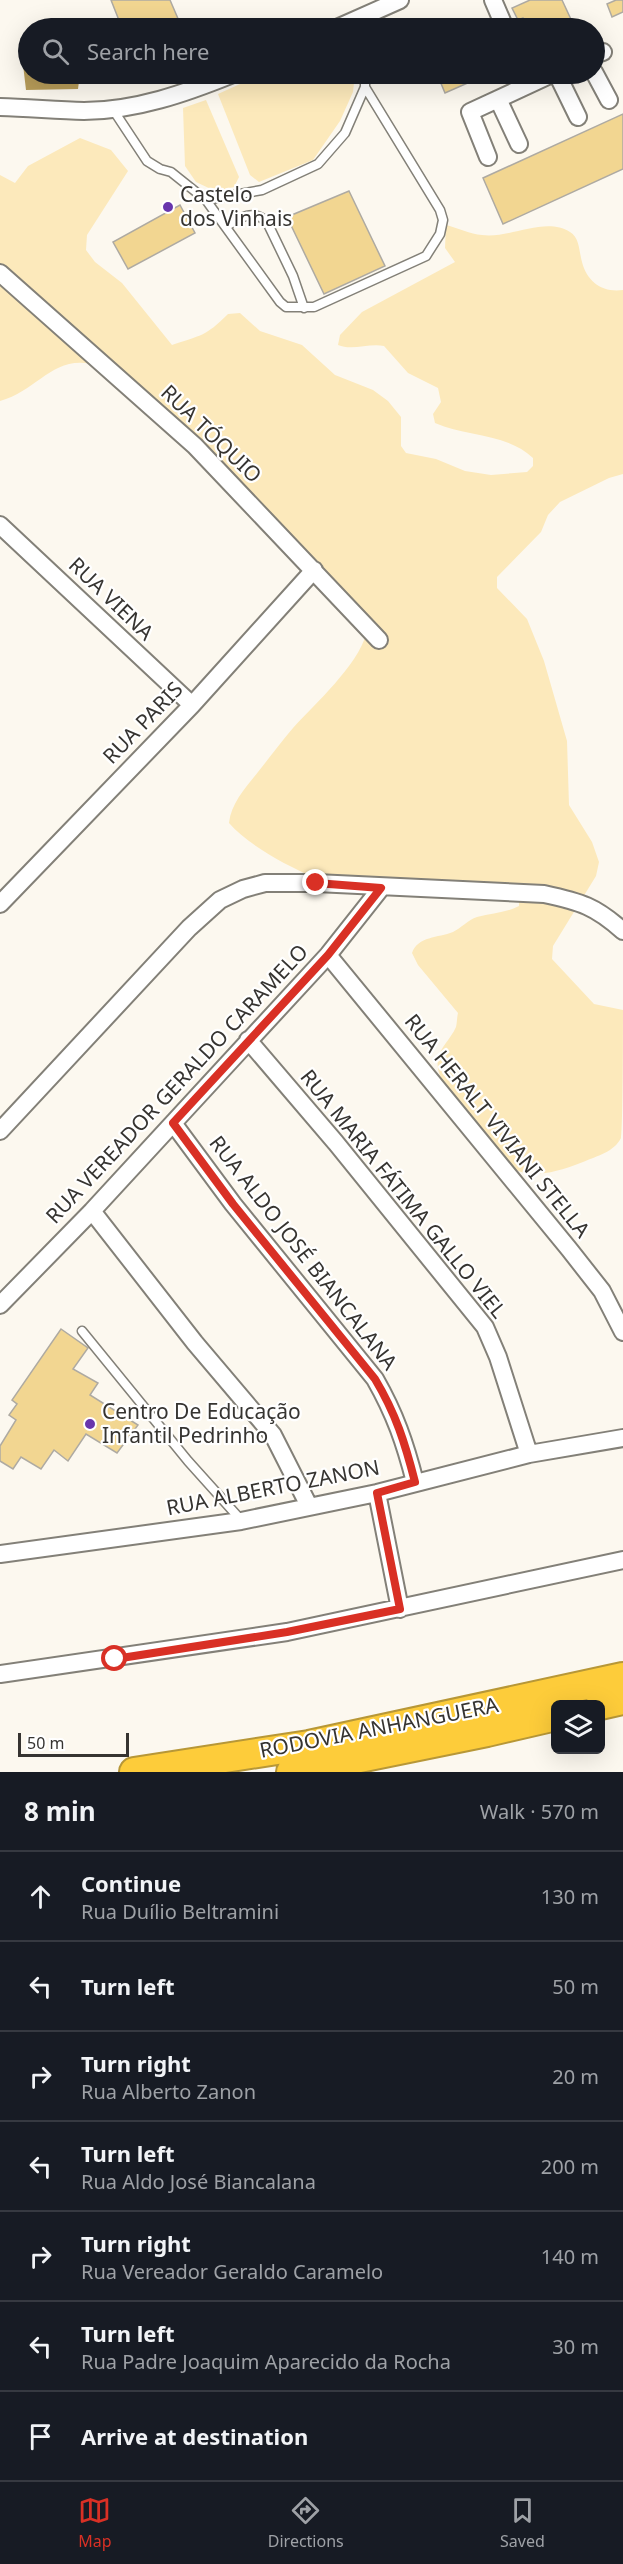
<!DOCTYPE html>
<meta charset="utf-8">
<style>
:root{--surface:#171b24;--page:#20242c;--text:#f1f3f6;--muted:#9ea1a6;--line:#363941;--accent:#d93025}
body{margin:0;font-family:"Noto Sans",sans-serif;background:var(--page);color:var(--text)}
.controls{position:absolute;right:18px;bottom:18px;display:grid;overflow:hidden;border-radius:9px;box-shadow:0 6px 24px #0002}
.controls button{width:54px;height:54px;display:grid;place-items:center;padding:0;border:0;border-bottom:2px solid var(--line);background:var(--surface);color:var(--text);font:30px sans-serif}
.scale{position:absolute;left:18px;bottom:15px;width:111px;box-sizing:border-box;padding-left:6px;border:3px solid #363431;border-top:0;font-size:16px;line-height:21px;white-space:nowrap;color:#363431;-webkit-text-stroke:4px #fff;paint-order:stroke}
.stop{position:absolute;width:18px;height:18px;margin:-14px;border:4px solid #d93025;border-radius:50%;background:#fff}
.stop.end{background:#d93025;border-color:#fff;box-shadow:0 2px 6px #0008}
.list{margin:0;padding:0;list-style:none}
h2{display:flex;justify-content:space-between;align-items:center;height:78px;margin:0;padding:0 24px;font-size:26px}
h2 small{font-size:20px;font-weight:400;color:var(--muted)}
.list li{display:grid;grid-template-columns:39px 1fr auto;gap:18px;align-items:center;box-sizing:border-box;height:90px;padding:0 24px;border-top:2px solid var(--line)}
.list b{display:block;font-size:22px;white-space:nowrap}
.list p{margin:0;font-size:20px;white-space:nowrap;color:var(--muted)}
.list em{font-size:20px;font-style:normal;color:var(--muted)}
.icon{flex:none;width:33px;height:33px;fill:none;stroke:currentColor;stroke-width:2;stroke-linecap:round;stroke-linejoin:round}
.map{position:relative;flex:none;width:623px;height:1772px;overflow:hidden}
.search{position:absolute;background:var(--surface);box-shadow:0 6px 24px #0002;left:18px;right:18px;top:18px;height:66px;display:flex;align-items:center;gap:15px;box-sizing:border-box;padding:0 21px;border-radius:33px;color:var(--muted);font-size:22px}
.sheet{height:708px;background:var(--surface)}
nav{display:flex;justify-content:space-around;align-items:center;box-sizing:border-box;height:84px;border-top:2px solid var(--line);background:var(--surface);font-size:16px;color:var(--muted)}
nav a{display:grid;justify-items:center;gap:3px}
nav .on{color:var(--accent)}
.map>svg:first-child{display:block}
.green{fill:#fce9bb}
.water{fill:#b69b58}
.building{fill:#f2d691;stroke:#aeaaa2;stroke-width:1.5}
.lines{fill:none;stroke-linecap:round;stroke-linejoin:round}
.lane-casing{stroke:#838078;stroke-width:11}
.street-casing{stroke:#838078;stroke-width:20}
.highway-casing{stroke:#b79737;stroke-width:32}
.lane{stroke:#fff;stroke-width:8}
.street{stroke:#fff;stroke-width:16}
.highway{stroke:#fdcc3a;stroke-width:28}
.route{stroke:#d93025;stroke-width:8}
.poi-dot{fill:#6835ac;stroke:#fff;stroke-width:2}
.labels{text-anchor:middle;stroke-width:4.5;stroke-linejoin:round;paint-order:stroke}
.poi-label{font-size:21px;fill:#363431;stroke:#fff;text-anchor:start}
.street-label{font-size:21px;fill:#363431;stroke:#fff}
</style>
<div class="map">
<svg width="623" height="1772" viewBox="0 0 623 1772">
<rect width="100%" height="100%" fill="#fcf8ef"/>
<path class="green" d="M262,74H355L353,92L340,121L313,160L259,182L250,175L218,94Z
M206,100L239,177L234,187L215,191L196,182L185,166L183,108Z
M80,138L111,150L128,171L87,235L86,250L95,262L122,283L172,345C201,335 205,337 228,314L240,313L260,331L302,345L335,375L373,390L388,401L401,417V446L406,453L436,459L465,471L491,475L527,472L533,466V458C507,433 467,437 435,423L433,414L441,402L438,388L408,373L384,346C369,343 352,351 338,345L340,335L362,312L455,262L445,248L446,225C458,228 470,234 482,235C509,239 545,216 570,232C580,238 579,252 582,262C587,282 603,293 623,290V474L609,478L560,502L548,515L541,532L497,577V588L527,619L544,661L567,741L569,805L592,842L599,862L596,876L553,946L552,959L594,1004L623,1010C623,1029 623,1129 621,1138C614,1152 597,1156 583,1162C511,1191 498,1164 462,1106C454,1093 440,1084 438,1068C435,1051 450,1041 456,1027C457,1023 457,1017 458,1013L418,965L412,953C418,936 438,938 453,932C461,928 468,920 477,917C492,913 506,913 519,906V901L503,893L313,877C286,865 248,845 229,823C231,803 246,787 258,772C270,757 281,742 293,728C315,704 358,665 366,634L321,575L102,367C54,350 41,390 0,401V175L15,183L28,166Z"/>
<path class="water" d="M28,37V74H80L78,89L26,90L20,39Z"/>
<path class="building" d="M111,0H170L182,28H122Z
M530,0H562L575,28H535L532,21L526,24L523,18L518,20L512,8Z
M616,0H623V12L612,17L607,4Z
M442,74H488L445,93L440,81L445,78Z
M623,114V169L503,224L483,178Z
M349,191L385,266L324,294L287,217Z
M180,205L195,233L128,269L113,242Z
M61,1329L88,1348L73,1369L98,1383L90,1395L138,1425L117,1453L86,1434L68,1461L54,1450L41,1469L21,1457L13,1469L0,1461V1446L16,1420L9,1415L17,1404L12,1400Z"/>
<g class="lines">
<g class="lane-casing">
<path id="lane" d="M112,108L147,161L160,169L171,172L206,200L262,190L318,164L345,133L365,87V74
M206,200L280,302L286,307H314L426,256L440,234L443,220L440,210L365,87
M227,226C240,217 254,209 267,222L293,276L304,308
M82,1331L188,1461L241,1520"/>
</g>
<g class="street-casing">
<path id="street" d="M493,0L505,28
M337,28L400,0
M594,55L603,52
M594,72L609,100
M557,74L578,117
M498,99L519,144
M0,107C28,108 56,110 84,111C135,111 186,93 233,74
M488,157L470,112L552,74
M0,273L195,446L379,640
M0,525L192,705
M0,904L192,705L314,570
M328,955L569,1249L602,1291L623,1332
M248,1040L336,1143L485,1327L498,1357L529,1454
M173,1123L233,1204L375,1379C395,1414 405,1443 415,1482
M0,1131L189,928L220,900L243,889L265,883H316L544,894C581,902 595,906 623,931
M92,1211L195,1343L273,1435L309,1506
M0,1305L92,1211L328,955L381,888
M377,1493L400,1609
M0,1554L241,1521L377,1493L529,1454L623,1438
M0,1674L287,1632L623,1560"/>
</g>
<g class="highway-casing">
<path id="highway" d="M600,1705L623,1700
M134,1772L309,1745L623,1677
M291,1772L487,1732L556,1716"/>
</g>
<use href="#lane" class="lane"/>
<use href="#street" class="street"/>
<use href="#highway" class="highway"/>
</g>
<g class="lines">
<path class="route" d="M115,1659L287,1632L400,1609L377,1493L415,1482C405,1443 396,1414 375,1379L233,1204L173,1123L328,955L381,888L316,883"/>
</g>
<g class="poi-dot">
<circle cx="168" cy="207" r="6"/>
<circle cx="90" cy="1424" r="6"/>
</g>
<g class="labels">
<g class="poi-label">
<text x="180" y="202">Castelo<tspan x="180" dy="24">dos Vinhais</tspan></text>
<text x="102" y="1419">Centro De Educação<tspan x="102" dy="24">Infantil Pedrinho</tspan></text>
</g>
<g class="street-label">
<text transform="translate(211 434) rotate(44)" y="7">RUA TÓQUIO</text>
<text transform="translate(111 599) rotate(44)" y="7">RUA VIENA</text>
<text transform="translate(143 723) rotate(-46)" y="7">RUA PARIS</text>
<text transform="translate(177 1084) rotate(-47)" y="7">RUA VEREADOR GERALDO CARAMELO</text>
<text transform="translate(497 1126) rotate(51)" y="7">RUA HERALT VIVIANI STELLA</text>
<text transform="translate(403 1194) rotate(51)" y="7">RUA MARIA FÁTIMA GALLO VIEL</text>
<text transform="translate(303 1253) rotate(52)" y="7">RUA ALDO JOSÉ BIANCALANA</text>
<text transform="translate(273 1488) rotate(-11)" y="7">RUA ALBERTO ZANON</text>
<text transform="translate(379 1728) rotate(-11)" y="7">RODOVIA ANHANGUERA</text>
</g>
</g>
</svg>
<div class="controls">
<button><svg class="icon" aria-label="layers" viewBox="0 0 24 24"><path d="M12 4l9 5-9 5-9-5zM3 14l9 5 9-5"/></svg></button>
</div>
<div class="scale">50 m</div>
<div class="stop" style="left:115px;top:1659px"></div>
<div class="stop end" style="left:316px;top:883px"></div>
<div class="search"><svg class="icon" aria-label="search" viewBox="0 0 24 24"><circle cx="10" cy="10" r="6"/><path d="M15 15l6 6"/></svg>Search here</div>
</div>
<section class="sheet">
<h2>8 min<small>Walk · 570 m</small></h2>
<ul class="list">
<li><svg class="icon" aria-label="ahead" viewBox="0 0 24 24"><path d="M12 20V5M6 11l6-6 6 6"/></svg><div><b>Continue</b><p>Rua Duílio Beltramini</p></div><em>130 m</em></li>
<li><svg class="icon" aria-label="left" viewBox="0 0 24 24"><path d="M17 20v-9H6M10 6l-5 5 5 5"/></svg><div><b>Turn left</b></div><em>50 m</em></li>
<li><svg class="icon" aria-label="right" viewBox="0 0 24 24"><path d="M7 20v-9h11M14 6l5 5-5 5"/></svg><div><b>Turn right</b><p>Rua Alberto Zanon</p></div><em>20 m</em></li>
<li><svg class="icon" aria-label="left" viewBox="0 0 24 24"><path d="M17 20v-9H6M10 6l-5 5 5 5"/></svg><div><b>Turn left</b><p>Rua Aldo José Biancalana</p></div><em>200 m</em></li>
<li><svg class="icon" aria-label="right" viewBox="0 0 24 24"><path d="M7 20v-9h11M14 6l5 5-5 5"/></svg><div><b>Turn right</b><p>Rua Vereador Geraldo Caramelo</p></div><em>140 m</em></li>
<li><svg class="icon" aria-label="left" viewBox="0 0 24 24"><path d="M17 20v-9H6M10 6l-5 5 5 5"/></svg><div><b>Turn left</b><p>Rua Padre Joaquim Aparecido da Rocha</p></div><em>30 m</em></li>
<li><svg class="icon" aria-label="arrive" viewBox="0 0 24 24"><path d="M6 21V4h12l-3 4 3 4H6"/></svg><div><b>Arrive at destination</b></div></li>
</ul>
</section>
<nav>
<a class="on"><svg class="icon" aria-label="map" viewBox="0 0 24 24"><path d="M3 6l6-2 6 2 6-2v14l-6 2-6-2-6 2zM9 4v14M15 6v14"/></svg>Map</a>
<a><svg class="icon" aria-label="directions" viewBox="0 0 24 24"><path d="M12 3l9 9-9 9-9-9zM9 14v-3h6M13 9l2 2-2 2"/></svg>Directions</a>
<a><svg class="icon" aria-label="saved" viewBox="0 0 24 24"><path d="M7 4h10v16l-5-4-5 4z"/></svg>Saved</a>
</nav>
